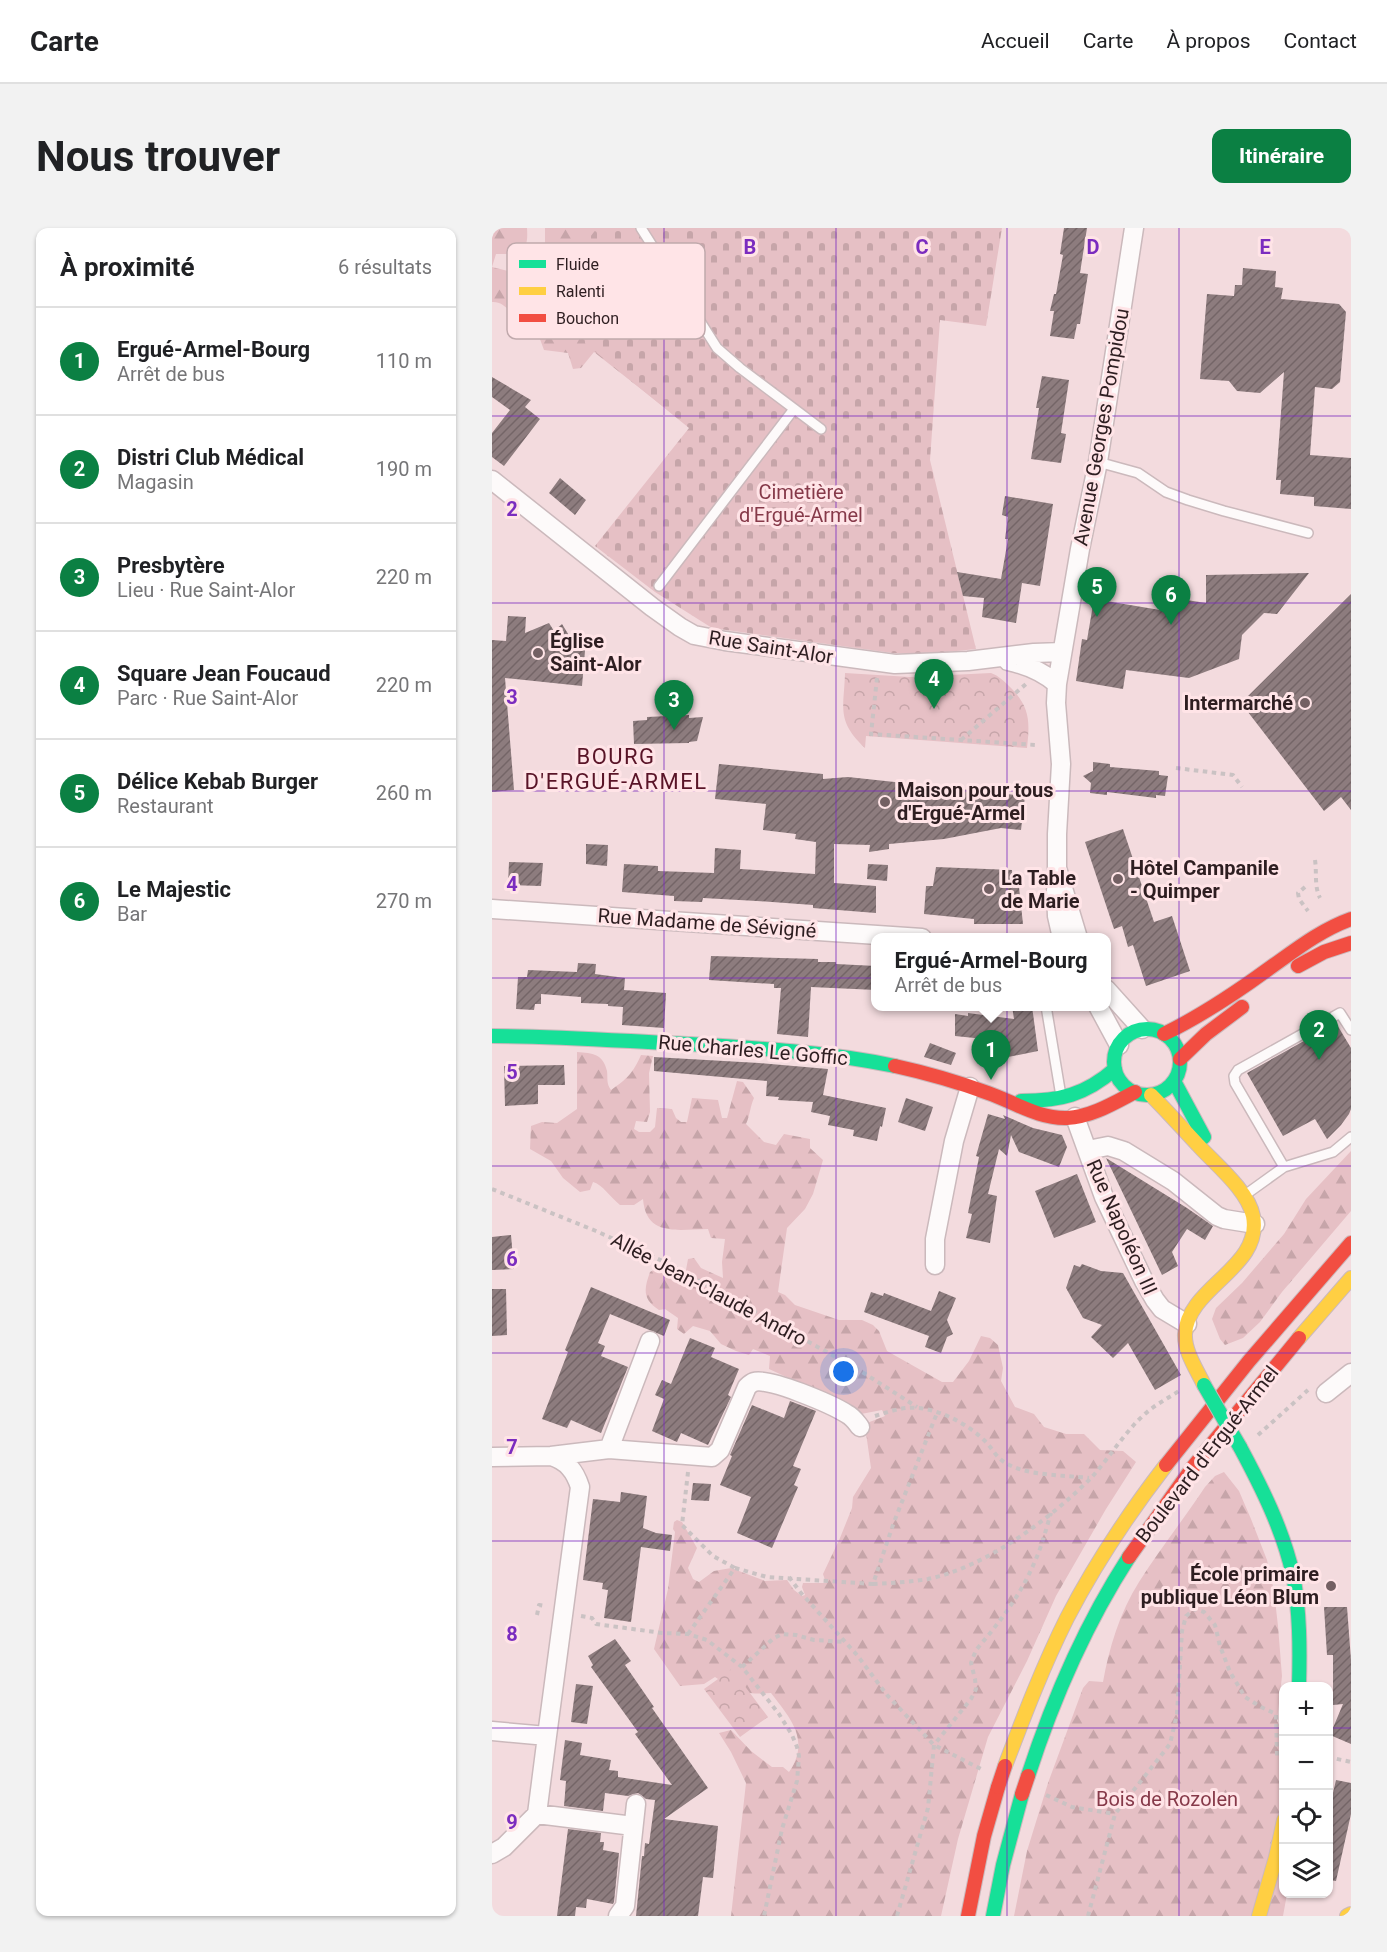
<!DOCTYPE html>
<html lang="fr">
<meta charset="utf-8">
<style>
:root{--surface:#fff;--page:#f2f2f2;--text:#202124;--muted:#757577;--line:#e0e0e0;--accent:#0b8043}
body{margin:0;font-family:Roboto,sans-serif;background:var(--page);color:var(--text)}
.controls{position:absolute;right:18px;bottom:18px;display:grid;overflow:hidden;border-radius:12px;box-shadow:0 2px 4px #0004}
.controls button{width:54px;height:54px;display:grid;place-items:center;padding:0;border:0;border-bottom:2px solid var(--line);background:var(--surface);color:var(--text);font:30px sans-serif}
.you{position:absolute;left:352px;top:1144px;width:21px;height:21px;margin:-15px;border:4px solid #fff;border-radius:50%;background:#1a73e8;box-shadow:0 0 0 9px #1a73e833}
.badge{display:grid;place-items:center;width:39px;height:39px;border-radius:50%;background:var(--accent);color:#fff;font-size:20px;font-weight:700}
.pin{position:absolute;translate:-50% -50px;filter:drop-shadow(0 2px 3px #0008)}
.pin::after{content:'';position:absolute;top:32px;width:21px;height:18px;background:inherit;clip-path:polygon(0 0,100% 0,50% 100%)}
.popup{position:absolute;left:379px;top:705px;width:240px;height:78px;box-sizing:border-box;display:grid;place-content:center;border-radius:12px;background:var(--surface);filter:drop-shadow(0 2px 4px #0005);font-size:20px;white-space:nowrap;color:var(--muted)}
.popup b{font-size:22px;color:var(--text)}
.popup::after{content:'';position:absolute;left:50%;top:100%;margin-left:-12px;border:12px solid transparent;border-top-color:var(--surface)}
.list{margin:0;padding:0;list-style:none}
h2{display:flex;justify-content:space-between;align-items:center;height:78px;margin:0;padding:0 24px;font-size:26px}
h2 small{font-size:20px;font-weight:400;color:var(--muted)}
.list li{display:grid;grid-template-columns:39px 1fr auto;gap:18px;align-items:center;box-sizing:border-box;height:108px;padding:0 24px;border-top:2px solid var(--line)}
.list b{display:block;font-size:22px;white-space:nowrap}
.list p{margin:0;font-size:20px;white-space:nowrap;color:var(--muted)}
.list em{font-size:20px;font-style:normal;color:var(--muted)}
.icon{flex:none;width:33px;height:33px;fill:none;stroke:currentColor;stroke-width:2;stroke-linecap:round;stroke-linejoin:round}
.map{position:relative;flex:none;width:859px;height:1688px;overflow:hidden;border-radius:12px}
header{display:flex;align-items:center;gap:36px;box-sizing:border-box;height:84px;padding:0 30px;background:var(--surface);border-bottom:2px solid var(--line)}
header strong{font-size:28px}
nav{display:flex;gap:33px;margin-inline-start:auto;font-size:21px}
.intro{display:flex;align-items:center;justify-content:space-between;box-sizing:border-box;height:144px;padding:0 36px}
h1{margin:0;font-size:42px}
.button{padding:15px 27px;border-radius:12px;background:var(--accent);color:#fff;font-size:21px;font-weight:700}
main{display:flex;gap:36px;padding:0 36px}
aside{flex:1;background:var(--surface);border-radius:12px;box-shadow:0 2px 4px #0004}
.map>svg:first-child{display:block}
.forest{fill:url(#forest-firs)}
.cemetery{fill:url(#cemetery-stones)}
.park{fill:url(#park-crowns)}
.building{fill:url(#building-hatch)}
.lines{fill:none;stroke-linecap:round;stroke-linejoin:round}
.lane-casing{stroke:#cbb9bc;stroke-width:12}
.street-casing{stroke:#cbb9bc;stroke-width:21}
.fast-casing{stroke:#cbb9bc;stroke-width:16}
.slow-casing{stroke:#cbb9bc;stroke-width:16}
.jam-casing{stroke:#cbb9bc;stroke-width:16}
.path{stroke:#cac2c3;stroke-width:4;stroke-dasharray:4.5 4.5;stroke-linecap:butt}
.lane{stroke:#fdfafa;stroke-width:9}
.street{stroke:#fdfafa;stroke-width:18}
.fast{stroke:#16e098;stroke-width:14}
.slow{stroke:#ffcf43;stroke-width:14}
.jam{stroke:#f24e42;stroke-width:14}
.fast-bridge-casing{stroke:#cbb9bc;stroke-width:16;stroke-linecap:butt}
.jam-bridge-casing{stroke:#cbb9bc;stroke-width:16;stroke-linecap:butt}
.fast-bridge{stroke:#16e098;stroke-width:14}
.jam-bridge{stroke:#f24e42;stroke-width:14}
.grid{fill:none;stroke:#7b2cbf;stroke-width:1.5;stroke-opacity:0.55}
.poi-dot{fill:#736063;stroke:#ffe4e7;stroke-width:2}
.labels{text-anchor:middle;stroke-width:6;stroke-linejoin:round;paint-order:stroke}
.street-label{font-size:20px;fill:#2e1e21;stroke:#ffe4e7}
.park-label{font-size:20px;fill:#863949;stroke:#ffe4e7}
.poi-label{font-size:20px;font-weight:bold;fill:#2e1e21;stroke:#ffe4e7;text-anchor:start}
.quarter-label{font-size:22px;letter-spacing:1.5px;fill:#591427;stroke:#ffe4e7}
.key{fill:#ffe4e7;stroke:#c0a9ac;stroke-width:1.5}
.key-label{font-size:16px;fill:#2e1e21}
.grid-label{font-size:20px;text-anchor:middle;font-weight:bold;fill:#7b2cbf;stroke:#ffe4e7;stroke-width:6;stroke-linejoin:round;paint-order:stroke}
</style>
<header>
<strong>Carte</strong>
<nav><a>Accueil</a><a>Carte</a><a>À propos</a><a>Contact</a></nav>
</header>
<div class="intro"><h1>Nous trouver</h1><a class="button">Itinéraire</a></div>
<main>
<aside>
<h2>À proximité<small>6 résultats</small></h2>
<ul class="list">
<li><span class="badge">1</span><div><b>Ergué-Armel-Bourg</b><p>Arrêt de bus</p></div><em>110 m</em></li>
<li><span class="badge">2</span><div><b>Distri Club Médical</b><p>Magasin</p></div><em>190 m</em></li>
<li><span class="badge">3</span><div><b>Presbytère</b><p>Lieu · Rue Saint-Alor</p></div><em>220 m</em></li>
<li><span class="badge">4</span><div><b>Square Jean Foucaud</b><p>Parc · Rue Saint-Alor</p></div><em>220 m</em></li>
<li><span class="badge">5</span><div><b>Délice Kebab Burger</b><p>Restaurant</p></div><em>260 m</em></li>
<li><span class="badge">6</span><div><b>Le Majestic</b><p>Bar</p></div><em>270 m</em></li>
</ul>
</aside>
<div class="map">
<svg width="859" height="1688" viewBox="0 0 859 1688">
<defs>
<pattern id="forest-firs" width="22" height="20" patternUnits="userSpaceOnUse" patternTransform="scale(1.5)"><rect width="22" height="20" fill="#e6c0c5"/><path d="M5 1l3.5 6h-7zM16 11l3.5 6h-7z" fill="#c6a5a9"/></pattern>
<pattern id="cemetery-stones" width="16" height="16" patternUnits="userSpaceOnUse" patternTransform="scale(1.5)"><rect width="16" height="16" fill="#e6c0c5"/><path d="M2 7V4a2 2 0 0 1 4 0v3zM10 15v-3a2 2 0 0 1 4 0v3z" fill="#c6a5a9"/></pattern>
<pattern id="park-crowns" width="20" height="18" patternUnits="userSpaceOnUse" patternTransform="scale(1.5)"><rect width="20" height="18" fill="#e6c0c5"/><path d="M2 6a3 3 0 1 1 6 0M12 15a3 3 0 1 1 6 0" fill="none" stroke="#c6a5a9"/></pattern>
<pattern id="building-hatch" width="6" height="6" patternUnits="userSpaceOnUse" patternTransform="scale(1.5)"><rect width="6" height="6" fill="#8d7c7e"/><path d="M-1 1l2-2M0 6l6-6M5 7l2-2" fill="none" stroke="#746567"/></pattern>
</defs>
<rect width="100%" height="100%" fill="#f3dbde"/>
<path class="forest" d="M0,0H35C37,27 27,26 4,26L0,39L16,43L27,59L31,33L41,26L56,25L53,15V0H133L192,195L102,124L89,140L81,141L76,125L52,122L45,103H30C23,91 15,73 0,74Z
M85,824C101,825 111,826 115,843C116,851 114,855 119,862C135,851 141,845 149,827L161,828L157,845L158,884L155,894L144,893L142,901L147,904H158L163,899L165,880L180,881L184,890L189,894H195L200,870L226,872L230,890H235L245,853L251,854L262,870C258,879 258,887 254,896L272,914L284,917L292,906L318,911V920L331,932L321,966L313,981L295,1000L286,1064L293,1067L303,1077L347,1092H370L381,1097L387,1103L395,1123L450,1154H461L477,1133L489,1108L498,1110L506,1117L511,1140L509,1153L523,1179L542,1186L552,1199L574,1206H592L608,1222L631,1223L644,1234L614,1281L564,1368L535,1433L496,1509L466,1611L449,1688H239L254,1555L239,1524L227,1505L239,1502L259,1523L280,1539H291L297,1544C319,1512 298,1490 279,1465C251,1467 246,1464 223,1449L212,1456L188,1458L162,1421L176,1361L183,1304L181,1301L182,1294L185,1292L190,1294L205,1320L196,1340L201,1351L207,1354L222,1343L239,1340L273,1353L295,1352L302,1362L310,1368L313,1367L310,1359L311,1355H334L331,1346L348,1310L360,1280L361,1269L379,1240L374,1205L375,1195L393,1188L390,1182L369,1186L314,1158L277,1141L278,1128L261,1121L257,1127L244,1123L229,1116L218,1103L201,1098L192,1106L185,1101L186,1090L173,1081L167,1082C150,1071 152,1061 158,1044L167,1039L196,1051L194,1042L196,1031L202,1030L209,1040L231,1050L230,1034L233,1011L219,1010L216,1001C188,1001 154,1010 151,971L142,977H128C119,970 110,956 101,954L98,962L88,964L71,950L59,933L38,921L39,898L50,894L65,895L85,881Z
M859,923V983L790,1064L768,1094L751,1110L733,1117L728,1111L720,1091L724,1080L750,1055L792,1006L814,971Z
M732,1244L747,1263L759,1291L775,1332L782,1363L786,1398L790,1448L785,1493L792,1506V1666H795L791,1688H522L535,1623L556,1555L591,1460L597,1453L611,1454C617,1420 628,1384 647,1354C667,1322 692,1291 713,1259L723,1248Z"/>
<path class="cemetery" d="M105,0H510L494,98L448,92L438,232L484,421L435,426L401,425L220,400L163,364L103,318L197,200L46,77Z"/>
<path class="park" d="M353,445L418,449L499,445C507,448 512,453 518,459C538,479 538,493 535,520L374,508L373,520C344,492 352,481 353,445Z
M240,1441L276,1489L248,1509L212,1461Z"/>
<path class="building" d="M572,0H595L588,45L596,46L588,96H585L582,111L558,108L562,83H558L562,66H564L571,27L568,26Z
M751,40L784,43L783,59L791,60L789,71L847,76L854,84L848,154L840,161L823,159L818,227L859,230V281L822,278V269L788,266L789,252H784L792,144L768,165L745,163L737,153L708,151L715,66L742,68L743,57H750Z
M550,148L577,152L569,205L574,206L569,235L539,231L547,180H544Z
M0,149L39,172L33,179L48,191L12,238L0,229V205L18,182L0,169Z
M68,250L94,272L83,287L57,265Z
M513,268L561,276L548,358L530,355L524,395L490,389L492,370L471,368L465,344L509,351L516,311H513L516,289L510,287Z
M817,345L785,386L772,385L750,407L747,431L697,450L634,442L631,461L584,453L590,411L595,412L602,371L686,385L688,371L714,375V347Z
M859,366V582L849,569L832,583L749,475Z
M16,388L34,389L33,405L57,395L62,403L70,396L78,409L94,411L90,458L13,450L22,562L0,564V412L14,413Z
M197,487V490L211,489L205,513L197,514V515L142,516L141,493L155,492V489Z
M601,534L618,536V539L667,543V547L676,548L673,568L664,567V570L615,564V567L598,565L599,555L591,548L601,543Z
M227,536L331,546V551L356,549L533,568L529,602L509,600L452,611L397,616V621L377,624L378,617L342,616V655L384,658V685L321,680V677L265,673L211,670L210,674L182,673V668L130,664L132,636L166,638V643L222,645L223,620L249,622L248,641L323,646L324,614L303,611L304,606L271,602L274,576L223,571Z
M631,601L662,694L680,688L698,743L654,758L641,717L636,719L630,698L622,701L593,614Z
M94,616L116,617L115,638L94,636Z
M17,634L51,635L49,658L16,657Z
M376,636L396,637L395,653L375,651Z
M444,639L520,642L521,660L527,659L531,696H482V691L432,686L434,658H441Z
M219,728L326,731V734H344V736L384,738V762L319,759L316,809L285,806L289,760H282V756L217,752Z
M86,735L104,736L103,746L133,750L132,762L174,765L172,800L130,797L131,779L116,778V776L89,775V769L49,766V776H43L42,782L24,781L26,749H35L36,742L85,744Z
M520,778H540L546,823L516,829L512,813L463,808V786L476,788V785L522,791Z
M844,795L859,820V881L857,886L849,897L835,911L823,891L791,908L755,845Z
M438,815L464,825L459,837L432,829Z
M162,829L267,835L336,841L331,867L394,880L390,899L388,898L385,913L361,908L362,902L336,897L338,888L319,884L321,874L286,872L287,869L274,868L275,853L162,843Z
M72,837L73,857H46V876L13,878L12,838Z
M414,870L441,879L433,903L406,894Z
M496,886L513,891L511,887L541,900L570,907L575,919L567,939L527,924L519,907L515,928L507,921L496,966L505,968L498,1015L474,1010L480,986L476,985L487,929L484,928Z
M614,930L695,980L721,998L713,1012L695,1001L680,1024L686,1038L670,1047Z
M585,946L604,994L562,1010L543,963Z
M19,1007L22,1041L0,1042V1009Z
M590,1036L609,1043L631,1045L689,1147L663,1162L636,1115L621,1130L599,1109L610,1097L591,1090L574,1060L582,1037L588,1039Z
M99,1059L178,1092L172,1108L118,1086L106,1115L113,1118L109,1128L136,1139L109,1205L79,1192L75,1200L50,1191L76,1124L73,1122Z
M0,1061H14L15,1107L0,1108Z
M447,1063L464,1070L455,1092L461,1106L455,1109L449,1125L433,1119L437,1108L372,1084L379,1064L391,1068L392,1065L439,1083Z
M198,1110L223,1120L219,1129L247,1141L236,1167L239,1169L216,1217L189,1205L185,1214L160,1203L172,1171L163,1167L170,1152L179,1156Z
M298,1173L324,1183L301,1238L309,1241L302,1257L306,1259L280,1320L245,1305L259,1269L228,1257L240,1228L238,1227L260,1177L292,1190Z
M201,1255L219,1256L217,1273L199,1272Z
M129,1264L155,1268L151,1300L164,1305L180,1307L178,1323L149,1319L139,1394L112,1390L116,1362L110,1361L111,1355L91,1352L101,1271L128,1274Z
M832,1379H855L859,1432V1516L838,1507L851,1476L841,1477V1427H835Z
M123,1411L139,1433L133,1437L162,1479L160,1480L216,1560L172,1591L226,1598L221,1650L211,1649L206,1688H144L150,1628H152L153,1615L157,1616L163,1572L154,1571L146,1565L136,1568L113,1565L111,1583L72,1578L74,1553L68,1552L73,1512L90,1515L88,1527L119,1532L117,1542L126,1543V1549L180,1557L143,1506L146,1504L99,1439L101,1437L96,1428Z
M84,1456L101,1458L95,1496L79,1494Z
M844,1552L859,1555V1586L844,1653L837,1652V1582Z
M76,1601L109,1605L108,1614H112L111,1622L127,1625L122,1674L121,1676L95,1671L94,1680L84,1679L83,1688H65Z"/>
<g class="lines">
<g class="lane-casing">
<path id="lane" d="M149,0L225,120L248,140L329,201
M606,234L646,245L674,264L696,272L732,283L816,305
M167,358L302,181
M554,778L569,868
M792,939L743,855L742,848L746,842L848,785L859,802
M753,967L792,939L841,924L859,909"/>
</g>
<g class="street-casing">
<path id="street" d="M0,252L160,379L188,399L202,407L233,413L403,436L476,433L542,425L570,424
M516,433C535,437 550,443 565,456
M564,662L565,688L570,710
M0,681L430,710
M586,710L565,640V606L569,536L564,475L565,456L588,321L606,234L642,0
M614,761L650,801
M606,778L627,817
M583,889L612,969L652,1053L663,1072L670,1081L695,1096
M596,922L616,918L632,923L681,953L725,988L732,991L763,996
M443,1037V1011L462,913L478,859
M834,1165L859,1145
M117,1221L158,1113
M0,1229L59,1228L117,1221L220,1229L228,1222L255,1159C257,1157 259,1155 262,1154C277,1149 341,1177 355,1186C361,1189 364,1194 368,1199
M0,1503L55,1508L88,1259C83,1243 75,1233 59,1228
M45,1586L141,1598
M0,1626L12,1619L45,1586L55,1508
M126,1688L133,1678L144,1576"/>
</g>
<g class="fast-casing">
<path id="fast" d="M622 834a33 33 0 1 1 66 0a33 33 0 1 1-66 0Z
M0,808C65,808 130,813 196,816C265,820 335,824 403,838
M682,853L712,909
M529,873C568,873 593,867 623,841
M748,1219C770,1260 791,1302 801,1347C808,1384 808,1421 807,1458
M536,1548C561,1471 593,1397 637,1329
M501,1688L511,1637L530,1566"/>
</g>
<g class="slow-casing">
<path id="slow" d="M659,867C675,883 690,900 706,917C723,936 756,962 761,988C771,1040 696,1058 693,1106C692,1123 705,1142 712,1157
M807,1110L859,1050
M513,1538C532,1488 551,1438 575,1390C603,1336 637,1285 674,1237
M767,1688L784,1629L792,1592
M855,1688L859,1686"/>
</g>
<g class="jam-casing">
<path id="jam" d="M806,738L832,724L859,715
M672,806C709,788 742,766 775,742C802,723 828,702 859,691
M688,831L714,806L750,779
M403,838C435,845 466,854 496,865C522,874 547,891 575,890C599,889 622,875 643,864
M674,1237L757,1133L859,1015
M637,1329L701,1239L807,1110
M476,1688L492,1608L506,1559"/>
</g>
<path class="path" d="M385,450L379,506L544,517
M469,512L534,456
M684,540L741,547L750,559
M823,632C825,645 822,658 828,670
M813,659L806,665L807,671L816,683
M0,961L104,1003L177,1036L367,1142L425,1179
M383,1188C393,1185 404,1181 414,1180C441,1177 475,1195 493,1213C500,1220 504,1229 512,1234C533,1248 572,1247 597,1250
M766,1207L816,1162
M196,1244L190,1297L221,1328L243,1340
M297,1349L309,1365L365,1427L395,1467L442,1517L489,1541
M381,1356C400,1355 418,1354 436,1351C494,1339 558,1291 599,1250C620,1227 637,1196 663,1178C672,1172 681,1167 690,1161
M45,1387L47,1377L53,1378
M89,1388L100,1390L104,1396L170,1405L196,1406L215,1412L250,1439L287,1486L300,1507L305,1519L307,1528L305,1553L290,1601L272,1688
M196,1406L243,1340L275,1349L381,1356L402,1294L445,1185
M250,1439L282,1410L290,1406L304,1407L322,1412L354,1414
M836,1529L859,1534
M554,1567L580,1579L623,1586
M405,1688L436,1580L442,1517L479,1471L484,1461L483,1451L479,1435L484,1422C507,1395 529,1367 543,1333C550,1318 554,1301 559,1285
M596,1688L623,1586L678,1516L685,1486L690,1403L694,1388L703,1381L712,1384L723,1397L728,1418L738,1444L753,1469L769,1479L784,1486L785,1528H792"/>
<use href="#lane" class="lane"/>
<use href="#street" class="street"/>
<use href="#fast" class="fast"/>
<use href="#slow" class="slow"/>
<use href="#jam" class="jam"/>
<g class="fast-bridge-casing">
<path id="fast-bridge" d="M712,1157L748,1219"/>
</g>
<g class="jam-bridge-casing">
<path id="jam-bridge" d="M506,1559L513,1538
M530,1566L536,1548"/>
</g>
<use href="#fast-bridge" class="fast-bridge"/>
<use href="#jam-bridge" class="jam-bridge"/>
</g>
<path class="grid" d="M172,0V1688M344,0V1688M515,0V1688M687,0V1688M0,188H859M0,375H859M0,563H859M0,750H859M0,938H859M0,1125H859M0,1313H859M0,1500H792M836,1500H859"/>
<g class="poi-dot">
<circle cx="46" cy="425" r="6"/>
<circle cx="813" cy="475" r="6"/>
<circle cx="393" cy="574" r="6"/>
<circle cx="626" cy="651" r="6"/>
<circle cx="497" cy="661" r="6"/>
<circle cx="839" cy="1358" r="6"/>
</g>
<g class="labels">
<g class="street-label">
<text transform="translate(609 199) rotate(-80)" y="7">Avenue Georges Pompidou</text>
<text transform="translate(279 419) rotate(9)" y="7">Rue Saint-Alor</text>
<text transform="translate(215 695) rotate(4)" y="7">Rue Madame de Sévigné</text>
<text transform="translate(261 822) rotate(5)" y="7">Rue Charles Le Goffic</text>
<text transform="translate(630 999) rotate(66)" y="7">Rue Napoléon III</text>
<text transform="translate(217 1061) rotate(28)" y="7">Allée Jean-Claude Andro</text>
<text transform="translate(715 1226) rotate(-52)" y="7">Boulevard d'Ergué-Armel</text>
</g>
<g class="park-label">
<text x="309" y="271">Cimetière<tspan x="309" dy="23">d'Ergué-Armel</tspan></text>
<text x="675" y="1578">Bois de Rozolen</text>
</g>
<g class="poi-label">
<text x="58" y="420">Église<tspan x="58" dy="23">Saint-Alor</tspan></text>
<text x="801" y="482" text-anchor="end">Intermarché</text>
<text x="405" y="569">Maison pour tous<tspan x="405" dy="23">d'Ergué-Armel</tspan></text>
<text x="638" y="647">Hôtel Campanile<tspan x="638" dy="23">- Quimper</tspan></text>
<text x="509" y="657">La Table<tspan x="509" dy="23">de Marie</tspan></text>
<text x="827" y="1353" text-anchor="end">École primaire<tspan x="827" dy="23">publique Léon Blum</tspan></text>
</g>
<g class="quarter-label">
<text x="124" y="536">BOURG<tspan x="124" dy="25">D'ERGUÉ-ARMEL</tspan></text>
</g>
</g>
<rect x="15" y="15" width="198" height="96" rx="9" class="key"/>
<rect x="27" y="32" width="27" height="8" fill="#16e098"/>
<rect x="27" y="59" width="27" height="8" fill="#ffcf43"/>
<rect x="27" y="86" width="27" height="8" fill="#f24e42"/>
<g class="key-label">
<text x="64" y="42">Fluide</text>
<text x="64" y="69">Ralenti</text>
<text x="64" y="96">Bouchon</text>
</g>
<g class="grid-label">
<text x="258" y="26">B</text>
<text x="430" y="26">C</text>
<text x="601" y="26">D</text>
<text x="773" y="26">E</text>
<text x="20" y="288">2</text>
<text x="20" y="476">3</text>
<text x="20" y="663">4</text>
<text x="20" y="851">5</text>
<text x="20" y="1038">6</text>
<text x="20" y="1226">7</text>
<text x="20" y="1413">8</text>
<text x="20" y="1601">9</text>
</g>
</svg>
<div class="controls">
<button>+</button>
<button>−</button>
<button><svg class="icon" aria-label="locate" viewBox="0 0 24 24"><circle cx="12" cy="12" r="6"/><path d="M12 2v4M12 18v4M2 12h4M18 12h4"/></svg></button>
<button><svg class="icon" aria-label="layers" viewBox="0 0 24 24"><path d="M12 4l9 5-9 5-9-5zM3 14l9 5 9-5"/></svg></button>
</div>
<div class="you"></div>
<div class="pin badge" style="left:499px;top:852px">1</div>
<div class="popup"><b>Ergué-Armel-Bourg</b>Arrêt de bus</div>
<div class="pin badge" style="left:827px;top:832px">2</div>
<div class="pin badge" style="left:182px;top:502px">3</div>
<div class="pin badge" style="left:442px;top:481px">4</div>
<div class="pin badge" style="left:605px;top:389px">5</div>
<div class="pin badge" style="left:679px;top:397px">6</div>
</div>
</main>
